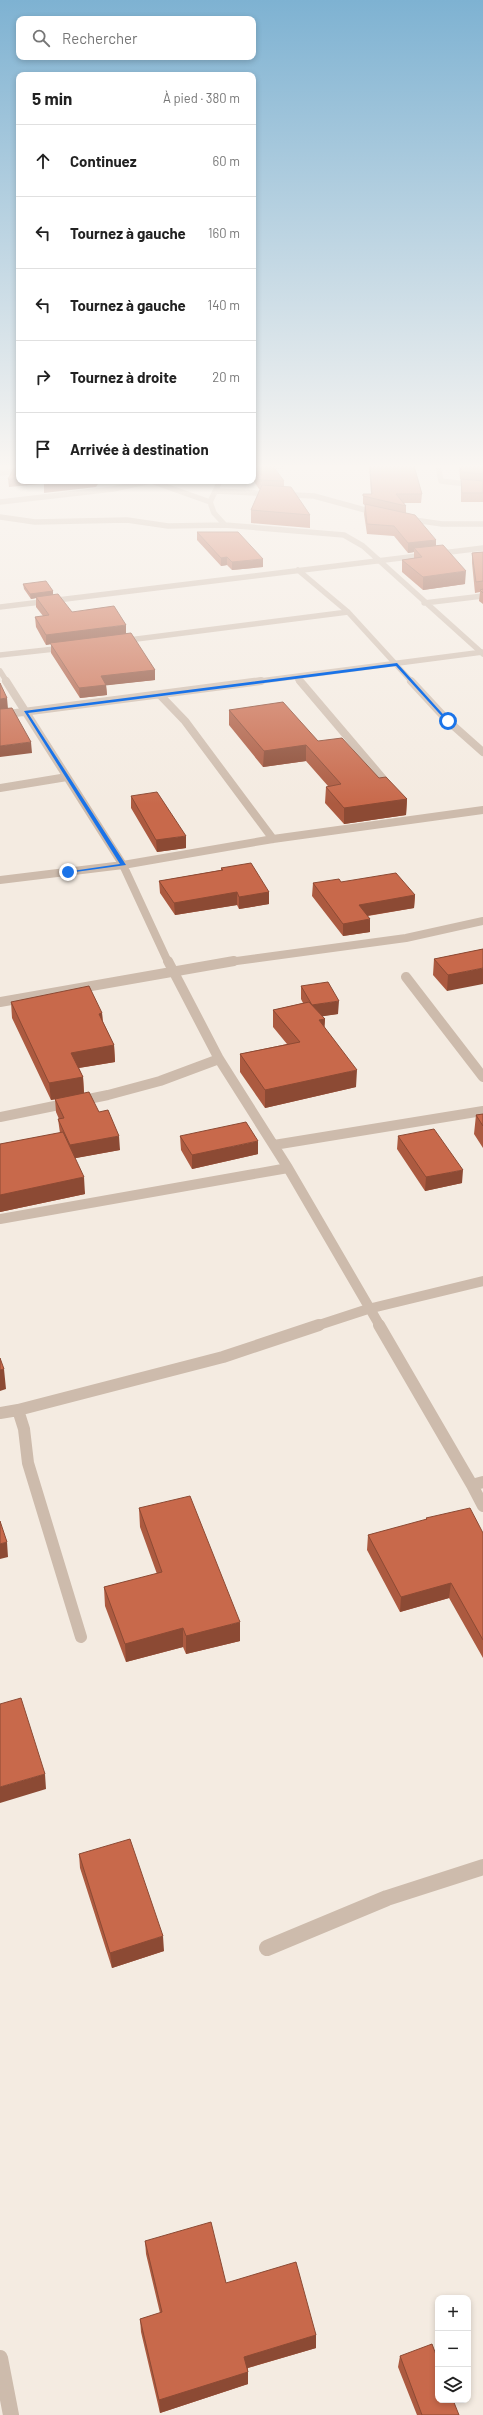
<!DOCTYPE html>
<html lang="fr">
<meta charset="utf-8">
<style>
:root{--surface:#fff;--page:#f2f2f2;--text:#222;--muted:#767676;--line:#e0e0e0}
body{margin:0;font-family:Barlow,sans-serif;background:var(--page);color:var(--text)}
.controls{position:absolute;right:12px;bottom:12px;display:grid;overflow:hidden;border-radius:8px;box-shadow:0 2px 6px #0003}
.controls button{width:36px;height:36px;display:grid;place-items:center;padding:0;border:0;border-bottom:1px solid var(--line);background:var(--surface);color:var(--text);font:20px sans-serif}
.stop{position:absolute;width:12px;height:12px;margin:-9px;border:3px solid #1a73e8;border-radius:50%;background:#fff}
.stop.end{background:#1a73e8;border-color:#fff;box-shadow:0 1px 4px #0008}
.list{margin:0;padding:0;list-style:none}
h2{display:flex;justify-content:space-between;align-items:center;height:52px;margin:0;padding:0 16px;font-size:17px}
h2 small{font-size:13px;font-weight:400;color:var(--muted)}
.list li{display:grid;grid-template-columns:26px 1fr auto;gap:12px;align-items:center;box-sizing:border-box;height:72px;padding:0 16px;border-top:1px solid var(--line)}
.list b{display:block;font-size:15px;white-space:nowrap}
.list em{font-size:13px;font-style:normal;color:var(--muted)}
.icon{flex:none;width:22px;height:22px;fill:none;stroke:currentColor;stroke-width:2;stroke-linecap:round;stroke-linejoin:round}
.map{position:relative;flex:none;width:483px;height:2415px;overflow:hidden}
.search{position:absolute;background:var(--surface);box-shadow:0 2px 6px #0003;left:16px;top:16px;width:240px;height:44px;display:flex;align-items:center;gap:10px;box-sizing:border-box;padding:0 14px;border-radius:8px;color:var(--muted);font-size:15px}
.panel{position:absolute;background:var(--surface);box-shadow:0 2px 6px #0003;left:16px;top:72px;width:240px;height:412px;border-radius:8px}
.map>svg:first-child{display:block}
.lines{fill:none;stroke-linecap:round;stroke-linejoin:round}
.minor-far4{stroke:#cdbbac;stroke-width:5.5}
.minor-far3{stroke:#cdbbac;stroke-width:8}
.minor-far2{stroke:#cdbbac;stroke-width:10}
.minor-far1{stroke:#cdbbac;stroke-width:12}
.minor{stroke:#cdbbac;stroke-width:16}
.wall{fill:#ac5a40}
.shaded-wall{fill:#8c4a34}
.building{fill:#c8694b;stroke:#8c4a34}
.route{fill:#1a73e8}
</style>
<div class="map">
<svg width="483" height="2415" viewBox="0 0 483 2415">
<rect width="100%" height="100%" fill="#f4ebe1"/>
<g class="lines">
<path class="minor-far4" d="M438,466L441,481L483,486
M253,470L281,466
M0,473L19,471
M216,491L314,496L376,513
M0,502L113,489L151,481L210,502L220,481
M210,502L214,513L225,525
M0,517L35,522L127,520L168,526L225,525L344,535L363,546L483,654
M407,519L442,524H483
M298,570L348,612L412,682
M424,603L483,596
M0,607L483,548
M121,641L348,612
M0,655L64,648
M0,671L7,682
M297,678L300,682
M253,682L483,652"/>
<path class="minor-far3" d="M6,681L123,865L168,962
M300,681L385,781
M411,681L448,721L483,752
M160,695L185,721L273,839
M0,715L261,681
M0,788L67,777
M0,880L123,865L273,839L483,810
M229,962L406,938L483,921"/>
<path class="minor-far2" d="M168,961L219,1059L288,1168L380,1326
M406,977L483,1077
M0,1002L234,961
M0,1117L108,1095L160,1081L219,1059
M274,1145L483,1111
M0,1219L288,1168
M316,1326L368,1309L483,1281"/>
<path class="minor-far1" d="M379,1325L472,1485L483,1482
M0,1413L18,1410
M472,1485L483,1506
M81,1637L28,1463L24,1429L18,1410L223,1357L319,1325"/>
<path class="minor" d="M267,1948L387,1898L483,1867
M0,2358L11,2415"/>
</g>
<path class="wall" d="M253,466L284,481V487L310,515V528L251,523V510L260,489H259L253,480Z
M369,466H414L422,494L421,503H404L406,506V513L436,546L465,584L423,590L402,572V560L414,558V552L408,553L394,536L367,534L364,514L365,505L363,504V494H371Z
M459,466H483V502H461V479H460Z
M197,532L263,567L232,570L227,565L221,566L197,540Z
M483,552V604L479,601L480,592L475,593L472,563V553Z
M23,584L53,591V595L72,612L126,634L155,670V680L106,685L107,695L80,698L51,653V644L46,645L36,627L35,617L43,616L36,607V598L31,599L24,589Z
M229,710L318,741L379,778L407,799L406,815L344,824L325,803L326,787L328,786L306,761L263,767L229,725Z
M131,796L186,848L157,852L131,808Z
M221,868L269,892V904L239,909L237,905L175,915L160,893L159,881L221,870Z
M341,882L415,895L414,908L368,916L370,932L343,936L312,896L313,883Z
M483,949L447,991L433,975L434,959Z
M301,986L338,1014L322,1016L325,1019L324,1028L356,1087L265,1108L240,1072V1054L287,1044L273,1027V1010L303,1003L301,999Z
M11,1002L102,1013L103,1022L114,1045L115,1062L79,1068L83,1077L84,1093L99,1112L120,1150L75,1158L85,1194L0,1212V1144L60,1133L58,1119H59L56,1112L55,1099L51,1100L12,1018Z
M483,1114V1148L474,1134L476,1115Z
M180,1136L258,1154L192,1169L181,1150Z
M398,1136L462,1183L425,1191L397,1149Z
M139,1508L240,1641L186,1654L183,1647L126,1662L105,1606L104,1587L157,1574L140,1527Z
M426,1518L483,1533V1658L449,1598L400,1612L367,1550L368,1535L426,1520Z
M79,1854L164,1951L112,1968L80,1868Z
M145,2241L226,2283L316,2335V2348L248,2368V2384L160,2413L141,2332L140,2319L160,2313L146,2254Z
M400,2356L459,2415H417L398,2367Z"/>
<path class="shaded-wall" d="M19,478V481H51V483L9,487L8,479Z
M78,481H100L96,487L44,493V485Z
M436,540V550L414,548V552L408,553V543Z
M227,557V565L221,566V558Z
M263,559V567L232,570V562Z
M466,571L465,584L423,590V577Z
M53,591V596L36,597V598L31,599L30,594Z
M126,625V635L50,643L51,644L46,645V635Z
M155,670V680L101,686V676Z
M106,685L107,695L80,698L79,688Z
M7,698L8,709L0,710V699Z
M31,742L32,753L0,757V746Z
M306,745V761L263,767L264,751Z
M407,799L406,815L344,824V808Z
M186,836V848L157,852L156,840Z
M237,892V905L175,915L174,903Z
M269,892V904L239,909V897Z
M415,895L414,908L359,917V905Z
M370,919V932L343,936V924Z
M483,968V984L447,991L448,975Z
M339,1001L338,1014L311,1018L312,1005Z
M102,1013L103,1029L99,1014Z
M325,1019L324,1036L319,1020Z
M114,1045L115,1062L72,1069L71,1053Z
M357,1070L356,1087L265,1108V1090Z
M83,1077L84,1094L51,1100L49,1083Z
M119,1136L120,1150L71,1159L70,1145Z
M258,1141V1154L192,1169V1155Z
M463,1170L462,1183L425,1191L426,1177Z
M84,1177L85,1194L0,1212V1195Z
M4,1369L6,1389L0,1391V1370Z
M7,1542L8,1557L0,1559V1544Z
M451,1583L449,1598L400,1612L401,1597Z
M240,1622V1641L186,1654V1636Z
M183,1628V1647L126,1662L125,1644Z
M45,1774L46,1789L0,1803V1787Z
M163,1936L164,1951L112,1968L110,1953Z
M316,2335V2348L244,2369V2357Z
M248,2372V2384L160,2413L159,2400Z"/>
<path class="building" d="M253,466H273L284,481L259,480L253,471Z
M370,466H414L422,494H396L406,506L363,496V494H372Z
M460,466H483V474L461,472Z
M19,467V478L8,479L14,468Z
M461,479L483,481V493H462Z
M47,481H78L44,485Z
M262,485L291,487L310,515L251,510Z
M365,504L415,515L436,540L408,543L394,526L367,524Z
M197,532H238L263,559L232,562L227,557L221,558Z
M443,545L466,571L423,577L402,560L422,557L414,548Z
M483,552V581L476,582L472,553Z
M46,581L53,591L30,594L23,584Z
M483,589V593L480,590Z
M58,594L72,612L114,606L126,625L46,635L35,617L49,615L36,597Z
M131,633L155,670L101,676L106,685L79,688L50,643Z
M0,683L7,698L0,699Z
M283,702L318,741L342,738L379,778L386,777L407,799L344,808L326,787L341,784L306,745L264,751L229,710Z
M12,708L31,742L0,746V709Z
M157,792L186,836L156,840L131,796Z
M251,863L269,892L239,897L237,892L174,903L159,881L223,870L221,868Z
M396,873L415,895L359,905L370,919L343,924L313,883L339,879L341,882Z
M483,949V968L448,975L434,959Z
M328,982L339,1001L312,1005L301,986Z
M89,986L102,1013L99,1014L114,1045L71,1053L83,1077L49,1083L11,1002Z
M309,1002L325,1019L319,1020L357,1070L265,1090L240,1054L300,1042L273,1010Z
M89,1092L99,1112L108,1110L119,1136L70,1145L58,1119L64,1118L55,1099Z
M483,1114V1126L476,1115Z
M246,1122L258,1141L192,1155L180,1136Z
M434,1129L463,1170L426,1177L398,1136Z
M63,1132L84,1177L0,1195V1144Z
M0,1358L4,1369L0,1370Z
M190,1496L240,1622L186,1636L183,1628L125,1644L104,1587L162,1572L139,1508Z
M470,1508L483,1533V1640L451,1583L401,1597L368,1535L427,1519L426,1518Z
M0,1521L7,1542L0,1544Z
M21,1698L45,1774L0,1787V1704Z
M130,1839L163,1936L110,1953L79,1854Z
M211,2222L226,2283L296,2262L316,2335L244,2357L248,2372L159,2400L140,2319L162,2312L145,2241Z
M432,2344L438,2360V2400H453L459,2415H422L400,2356Z"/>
<linearGradient id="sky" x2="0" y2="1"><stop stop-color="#7eb2d2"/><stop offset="0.58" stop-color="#faf6f2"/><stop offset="1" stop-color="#faf6f2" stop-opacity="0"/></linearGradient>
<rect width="483" height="804" fill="url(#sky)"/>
<path class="route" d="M397,663L450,722H447L396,666L28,713L126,865L68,873L65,872L120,864L24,711Z"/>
</svg>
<div class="controls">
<button>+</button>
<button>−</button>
<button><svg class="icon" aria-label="layers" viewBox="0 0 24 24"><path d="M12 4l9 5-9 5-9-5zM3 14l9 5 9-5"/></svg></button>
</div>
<div class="stop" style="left:448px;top:721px"></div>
<div class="stop end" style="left:68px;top:872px"></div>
<div class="search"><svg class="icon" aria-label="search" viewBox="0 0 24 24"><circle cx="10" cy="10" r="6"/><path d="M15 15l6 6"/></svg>Rechercher</div>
<section class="panel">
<h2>5 min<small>À pied · 380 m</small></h2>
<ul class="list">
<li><svg class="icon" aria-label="ahead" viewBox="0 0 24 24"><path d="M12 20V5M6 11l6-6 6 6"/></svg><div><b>Continuez</b></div><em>60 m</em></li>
<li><svg class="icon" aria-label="left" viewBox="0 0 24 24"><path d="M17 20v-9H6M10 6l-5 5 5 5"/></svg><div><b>Tournez à gauche</b></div><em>160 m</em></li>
<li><svg class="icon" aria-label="left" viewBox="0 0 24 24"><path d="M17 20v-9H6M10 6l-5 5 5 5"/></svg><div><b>Tournez à gauche</b></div><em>140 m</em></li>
<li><svg class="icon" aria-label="right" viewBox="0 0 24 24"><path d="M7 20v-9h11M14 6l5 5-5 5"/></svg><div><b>Tournez à droite</b></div><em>20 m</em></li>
<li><svg class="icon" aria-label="arrive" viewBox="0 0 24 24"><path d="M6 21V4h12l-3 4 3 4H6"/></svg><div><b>Arrivée à destination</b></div></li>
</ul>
</section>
</div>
